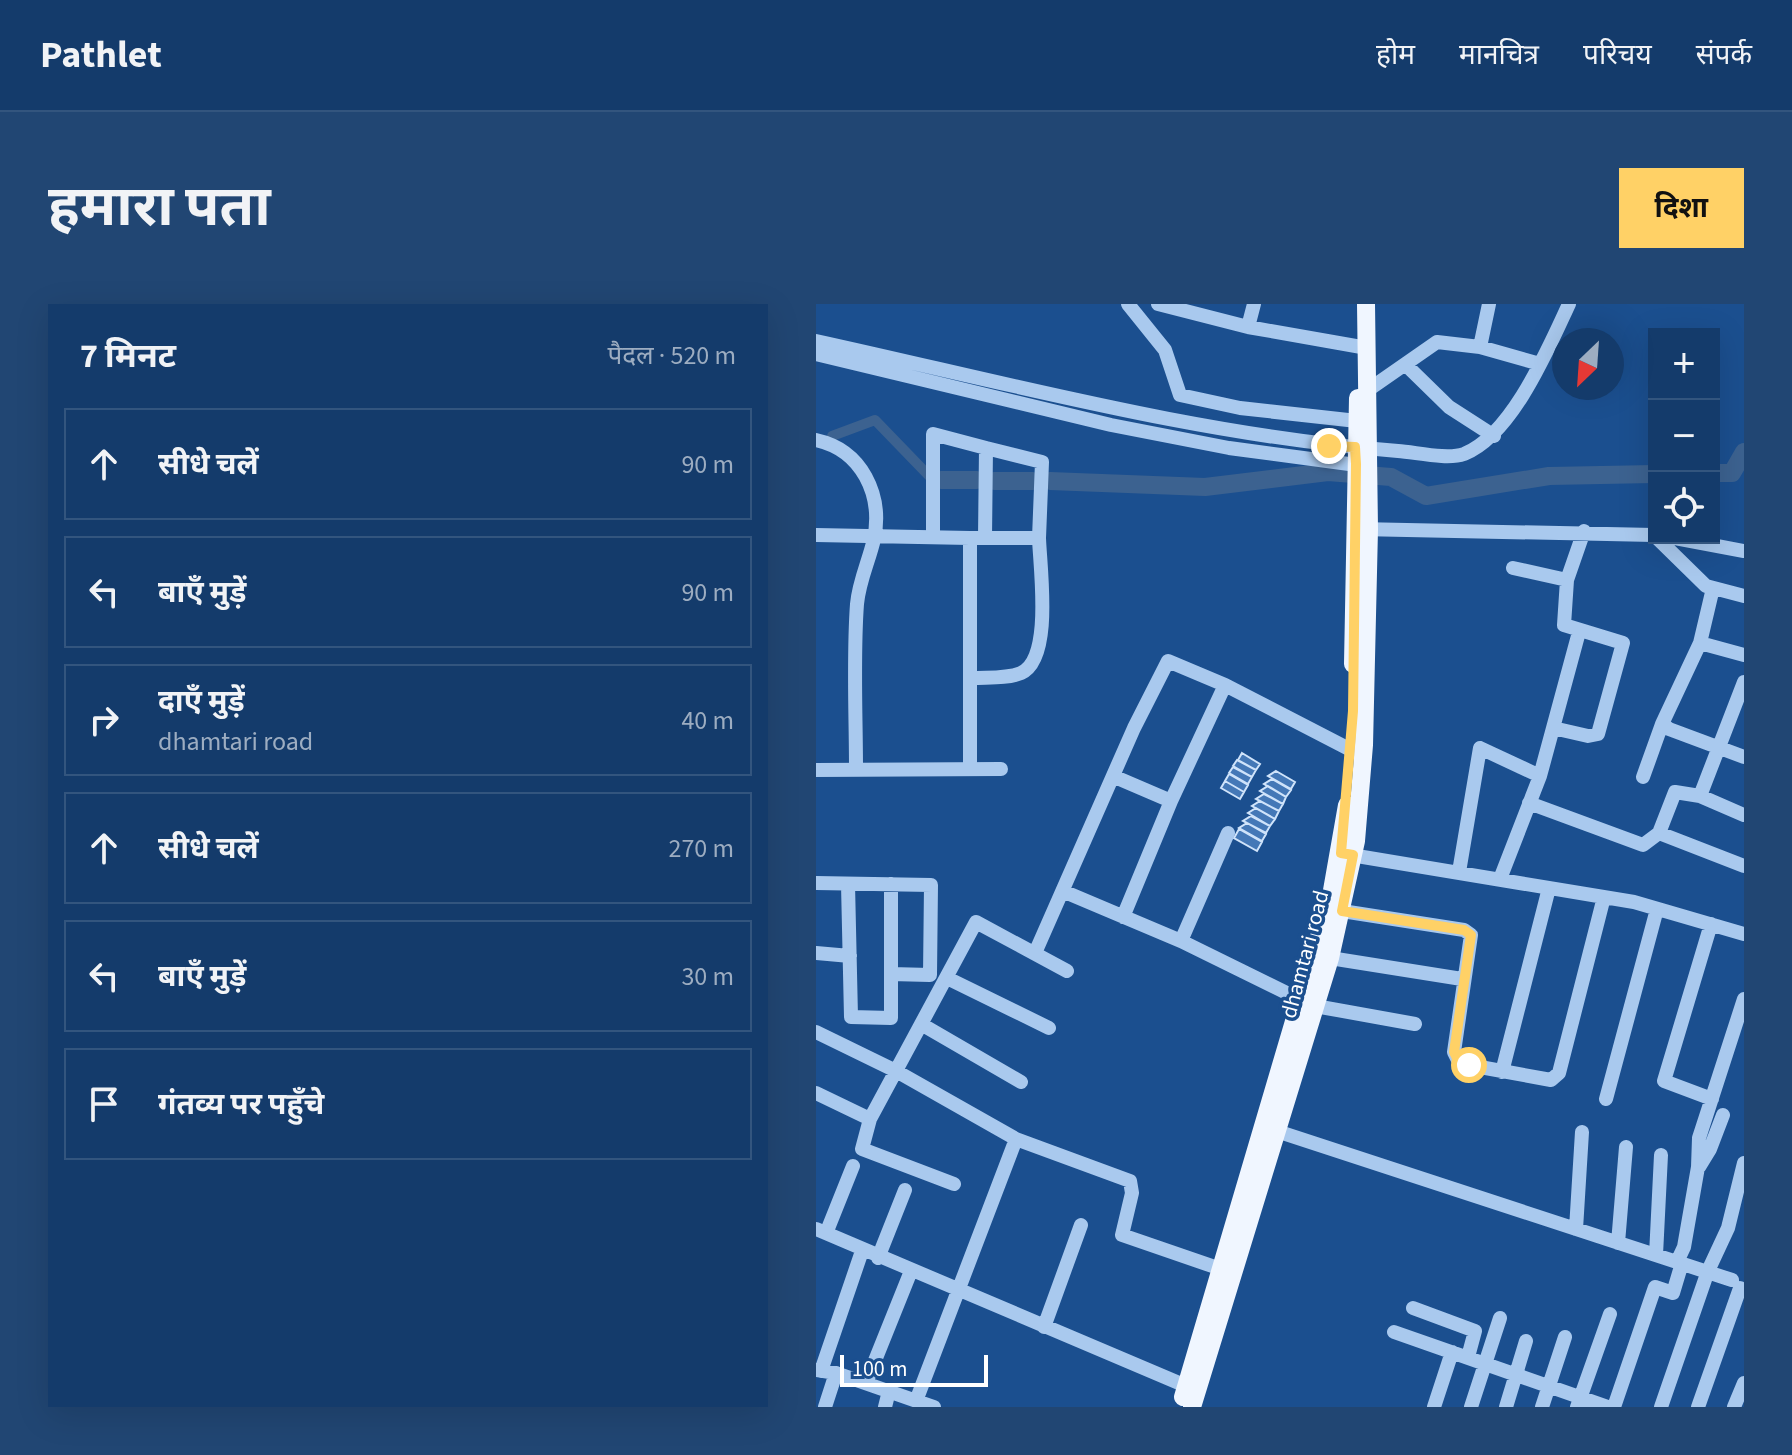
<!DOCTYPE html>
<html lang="hi">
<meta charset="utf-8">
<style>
:root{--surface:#143b6b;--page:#214673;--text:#f1f3f6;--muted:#9dadc1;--line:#33557e;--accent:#ffd166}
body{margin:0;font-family:"Source Sans 3","Noto Sans Devanagari",sans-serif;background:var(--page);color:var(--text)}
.controls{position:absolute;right:24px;top:24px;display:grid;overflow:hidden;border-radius:0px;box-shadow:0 8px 32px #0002}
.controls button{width:72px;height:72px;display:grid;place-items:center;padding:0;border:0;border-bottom:2px solid var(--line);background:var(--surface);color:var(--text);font:40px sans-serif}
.compass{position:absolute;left:736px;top:24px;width:72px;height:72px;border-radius:50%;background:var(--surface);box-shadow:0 8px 32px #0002;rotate:205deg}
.scale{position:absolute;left:24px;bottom:20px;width:148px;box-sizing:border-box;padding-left:8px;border:4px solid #fff;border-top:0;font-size:22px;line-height:28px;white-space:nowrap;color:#fff;-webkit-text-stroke:6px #1b4f8f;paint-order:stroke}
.stop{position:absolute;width:24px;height:24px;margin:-18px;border:6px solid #ffd166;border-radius:50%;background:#fff}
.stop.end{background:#ffd166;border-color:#fff;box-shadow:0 2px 8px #0008}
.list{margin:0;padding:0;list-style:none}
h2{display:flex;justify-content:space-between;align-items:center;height:104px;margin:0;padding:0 32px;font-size:34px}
h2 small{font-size:26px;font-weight:400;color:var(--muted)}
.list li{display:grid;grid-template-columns:52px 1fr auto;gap:24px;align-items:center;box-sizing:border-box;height:112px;margin:0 16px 16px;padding:0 16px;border:2px solid var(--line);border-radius:0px}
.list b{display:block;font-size:30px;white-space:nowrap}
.list p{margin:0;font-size:26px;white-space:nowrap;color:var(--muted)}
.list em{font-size:26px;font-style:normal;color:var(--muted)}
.icon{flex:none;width:44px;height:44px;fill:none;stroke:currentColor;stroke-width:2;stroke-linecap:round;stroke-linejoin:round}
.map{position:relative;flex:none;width:928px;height:1103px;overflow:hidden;border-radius:0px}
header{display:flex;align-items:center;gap:48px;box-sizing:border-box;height:112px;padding:0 40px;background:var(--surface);border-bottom:2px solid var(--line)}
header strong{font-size:38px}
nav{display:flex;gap:44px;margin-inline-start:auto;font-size:28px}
.intro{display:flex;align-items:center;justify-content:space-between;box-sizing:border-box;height:192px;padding:0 48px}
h1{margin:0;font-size:56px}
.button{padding:20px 36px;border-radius:0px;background:var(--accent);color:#111;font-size:28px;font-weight:700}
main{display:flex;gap:48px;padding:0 48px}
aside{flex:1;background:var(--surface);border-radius:0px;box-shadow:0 8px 32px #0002}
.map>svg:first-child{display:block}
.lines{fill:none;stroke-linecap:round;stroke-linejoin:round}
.canal{stroke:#3c6290;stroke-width:10}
.river{stroke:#3c6290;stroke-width:18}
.building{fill:#4478b7;stroke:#cfe3fa;stroke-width:2}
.minor{stroke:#a9c9ee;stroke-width:14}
.major{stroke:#f0f6ff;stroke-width:18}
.route{stroke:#ffd166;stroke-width:10}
.labels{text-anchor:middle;stroke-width:7;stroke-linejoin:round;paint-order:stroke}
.street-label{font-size:22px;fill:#fff;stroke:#1b4f8f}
</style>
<header>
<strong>Pathlet</strong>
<nav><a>होम</a><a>मानचित्र</a><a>परिचय</a><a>संपर्क</a></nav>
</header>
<div class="intro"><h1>हमारा पता</h1><a class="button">दिशा</a></div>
<main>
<aside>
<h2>7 मिनट<small>पैदल · 520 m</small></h2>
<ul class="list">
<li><svg class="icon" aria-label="ahead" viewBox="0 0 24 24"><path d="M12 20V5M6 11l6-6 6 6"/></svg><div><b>सीधे चलें</b></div><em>90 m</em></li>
<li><svg class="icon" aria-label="left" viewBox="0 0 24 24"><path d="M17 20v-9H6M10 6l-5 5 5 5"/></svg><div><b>बाएँ मुड़ें</b></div><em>90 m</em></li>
<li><svg class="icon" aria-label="right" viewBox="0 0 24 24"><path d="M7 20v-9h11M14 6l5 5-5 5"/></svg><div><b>दाएँ मुड़ें</b><p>dhamtari road</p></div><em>40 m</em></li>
<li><svg class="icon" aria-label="ahead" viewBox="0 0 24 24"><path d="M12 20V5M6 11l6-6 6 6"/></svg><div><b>सीधे चलें</b></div><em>270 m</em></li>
<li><svg class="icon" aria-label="left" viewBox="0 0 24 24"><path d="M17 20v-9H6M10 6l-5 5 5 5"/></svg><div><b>बाएँ मुड़ें</b></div><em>30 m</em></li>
<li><svg class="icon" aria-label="arrive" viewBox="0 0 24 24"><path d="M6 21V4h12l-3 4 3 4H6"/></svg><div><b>गंतव्य पर पहुँचे</b></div></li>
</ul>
</aside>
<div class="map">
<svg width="928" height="1103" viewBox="0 0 928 1103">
<rect width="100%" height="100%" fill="#1b4f8f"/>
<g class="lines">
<path class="canal" d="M16,132L59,116L117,176"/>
<path class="river" d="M898,169H916L928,148
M125,176H161
M178,177H217
M234,177L389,183L512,168L575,173L610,192L733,172L838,170"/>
</g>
<path class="building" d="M426,449L444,460L440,466L422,456Z
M421,456L440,466L436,473L417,462Z
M417,463L436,473L432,480L413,469Z
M460,467L479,478L475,485L452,472Z
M413,470L432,481L428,488L409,477Z
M456,475L475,486L470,493L448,480Z
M409,477L428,488L424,495L405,484Z
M452,482L470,493L467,500L444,487Z
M448,490L467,500L463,507L440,495Z
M444,497L463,507L459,515L436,502Z
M440,504L459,515L454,522L432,509Z
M435,512L454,522L450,529L427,517Z
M431,519L450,530L446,537L423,524Z
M423,525L446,538L441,547L418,534Z"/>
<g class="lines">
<path class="minor" d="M312,0L349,46L364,91L424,104L541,117
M342,0L432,23L551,44
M432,23L438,0
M0,37C192,79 385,132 582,147C599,148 631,156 648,150C696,131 732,45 753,0
M664,43L673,0
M0,50L295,121L413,144L548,162
M590,61L633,103L678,132
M552,86L621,38L664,43L724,60
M0,136C46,146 67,191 58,235C53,257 43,277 41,300C37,354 40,411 40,465
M543,225L838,231
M0,231L154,234
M117,233V130L170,144
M169,234L170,144L226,158L223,234
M841,234L890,282L928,292
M859,234L928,247
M697,264L751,276L748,321L807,339L782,430L772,432L737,424
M751,276L768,227
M897,284L884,339L846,420L853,425L928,453
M884,339L928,351
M154,465V234H223C224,265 237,355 205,369C190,375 172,373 156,374
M0,466L185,465
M299,473L355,497
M827,473L846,420
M884,492L928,378
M713,499L827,541L843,529L859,488L884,492L928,511
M843,529L928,562
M529,550L818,598L928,630
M643,568L664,444L724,472
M684,575L724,472L763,328
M0,579L115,581L114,671L75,670V714L35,713L32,580
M249,588L365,637L485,696
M526,607L648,626L655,631L638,748L642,756L653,761L735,776L743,769L788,593
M307,613L355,497L409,381
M895,620L848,777L896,795
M365,637L412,529
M0,649L34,652
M219,649L318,424L352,357L409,381L535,446
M514,654L646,675
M75,670V580
M131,674L233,724
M499,702L599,720
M105,720L205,778
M0,728L80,767L200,835L314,877L316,889L306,931L405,965
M686,768L733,584
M0,789L54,815
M790,795L841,605
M451,824L916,976
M883,863L894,845L907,811
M138,880L46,845L54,815L160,618L251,667
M0,925L370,1082
M760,925L766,828
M11,927L37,862
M802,939L810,843
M840,951L845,851
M62,954L89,886
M861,958L868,943L882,863L883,834L928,695
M597,1004L659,1027L652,1053
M228,1023L265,921
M578,1028L792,1103
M0,1066L20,1069L118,1103
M5,1067L46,947
M50,1079L95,967
M100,1097L200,835
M9,1103L20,1069
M69,1103L73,1087
M618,1103L636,1048
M655,1103L684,1014
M690,1103L710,1037
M726,1103L749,1033
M761,1103L794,1010
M798,1103L839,983L857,989L866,959
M845,1103L892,967L912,924L928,859
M882,1103L924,984
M918,1103L928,1079"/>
<path class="major" d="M537,360L542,94
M367,1093L515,592L531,501
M376,1103L514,654L540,537L548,441L553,225L550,0"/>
</g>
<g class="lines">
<path class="route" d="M513,142L539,143L540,160L537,407L525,549L537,551L526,607L648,626L655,631L638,748L642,756L653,761"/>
</g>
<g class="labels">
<g class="street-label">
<text transform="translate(488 650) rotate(-75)" y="8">dhamtari road</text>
</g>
</g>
</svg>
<div class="controls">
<button>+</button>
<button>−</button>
<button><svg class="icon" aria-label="locate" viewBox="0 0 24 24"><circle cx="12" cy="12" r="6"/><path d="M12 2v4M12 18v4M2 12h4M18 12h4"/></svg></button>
</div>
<svg class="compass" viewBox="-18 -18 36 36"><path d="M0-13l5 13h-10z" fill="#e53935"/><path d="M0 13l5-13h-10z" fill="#9dadc1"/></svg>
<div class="scale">100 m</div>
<div class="stop" style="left:653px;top:761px"></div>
<div class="stop end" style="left:513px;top:142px"></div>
</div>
</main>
